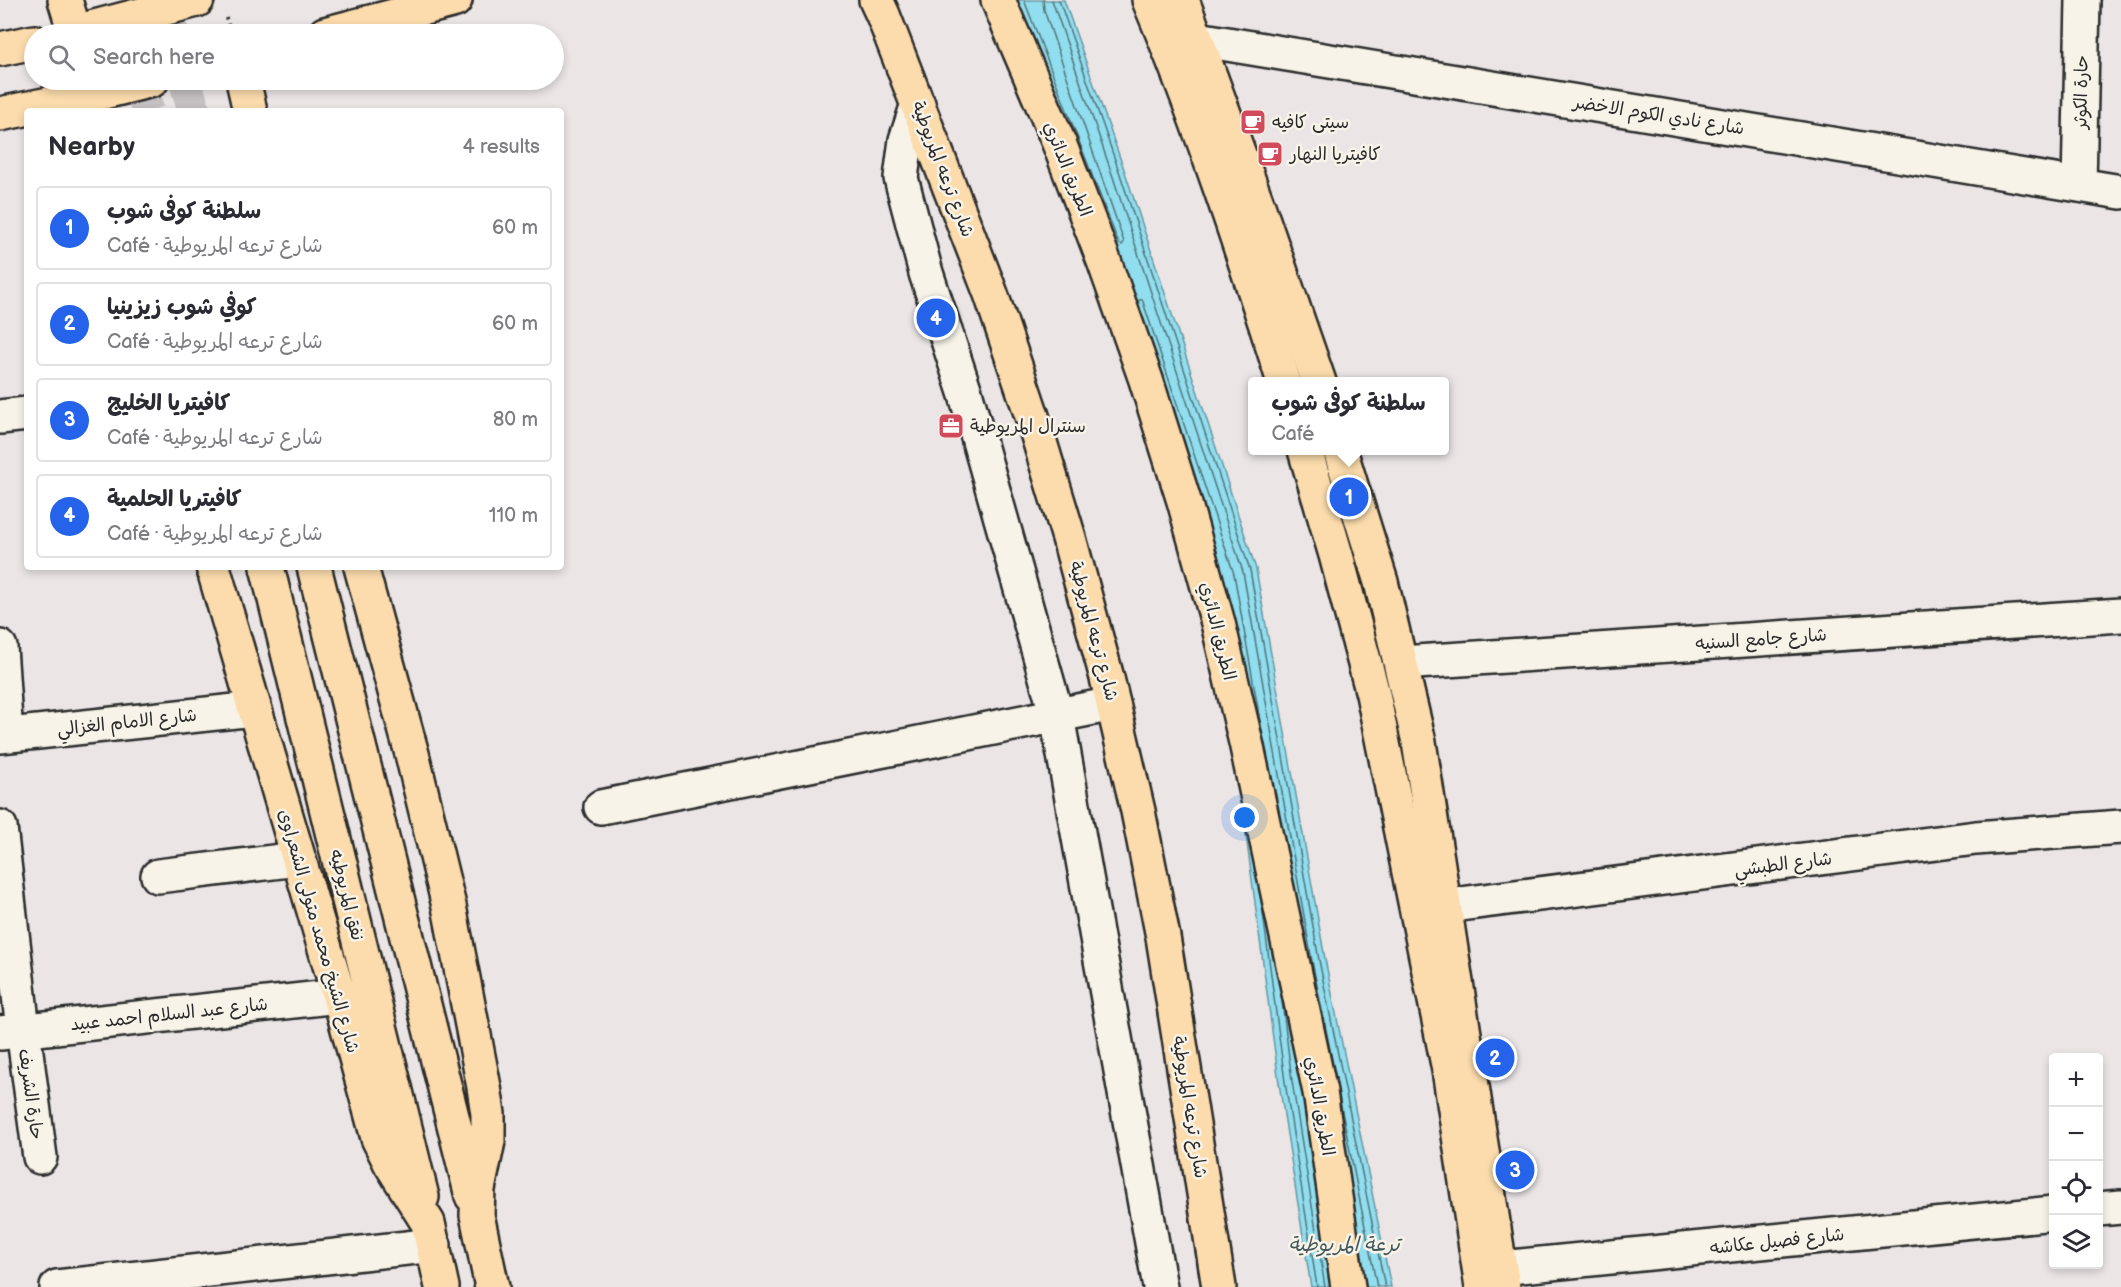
<!DOCTYPE html>
<meta charset="utf-8">
<style>
:root{--surface:#fff;--page:#f2f2f3;--text:#2b2b33;--muted:#7c7c81;--line:#e1e1e2;--accent:#2563eb}
body{margin:0;font-family:"Balsamiq Sans","Playpen Sans Arabic",sans-serif;background:var(--page);color:var(--text)}
.controls{position:absolute;right:18px;bottom:18px;display:grid;overflow:hidden;border-radius:6px;box-shadow:0 3px 9px #0003}
.controls button{width:54px;height:54px;display:grid;place-items:center;padding:0;border:0;border-bottom:2px solid var(--line);background:var(--surface);color:var(--text);font:30px sans-serif}
.you{position:absolute;left:1245px;top:818px;width:21px;height:21px;margin:-15px;border:4px solid #fff;border-radius:50%;background:#1a73e8;box-shadow:0 0 0 9px #1a73e833}
.badge{display:grid;place-items:center;width:39px;height:39px;border-radius:50%;background:var(--accent);color:#fff;font-size:20px;font-weight:700}
.pin{position:absolute;translate:-50% -50%;border:3px solid #fff;box-shadow:0 2px 6px #0006}
.popup{position:absolute;left:1248px;top:377px;width:201px;height:78px;box-sizing:border-box;display:grid;place-content:center;border-radius:6px;background:var(--surface);filter:drop-shadow(0 2px 4px #0005);font-size:20px;white-space:nowrap;color:var(--muted)}
.popup b{font-size:22px;color:var(--text)}
.popup::after{content:'';position:absolute;left:50%;top:100%;margin-left:-12px;border:12px solid transparent;border-top-color:var(--surface)}
.list{margin:0;padding:0;list-style:none}
h2{display:flex;justify-content:space-between;align-items:center;height:78px;margin:0;padding:0 24px;font-size:26px}
h2 small{font-size:20px;font-weight:400;color:var(--muted)}
.list li{display:grid;grid-template-columns:39px 1fr auto;gap:18px;align-items:center;box-sizing:border-box;height:84px;margin:0 12px 12px;padding:0 12px;border:2px solid var(--line);border-radius:6px}
.list b{display:block;font-size:22px;white-space:nowrap}
.list p{margin:0;font-size:20px;white-space:nowrap;color:var(--muted)}
.list em{font-size:20px;font-style:normal;color:var(--muted)}
.icon{flex:none;width:33px;height:33px;fill:none;stroke:currentColor;stroke-width:2;stroke-linecap:round;stroke-linejoin:round}
.map{position:relative;flex:none;width:2121px;height:1287px;overflow:hidden}
.search{position:absolute;background:var(--surface);box-shadow:0 3px 9px #0003;left:24px;top:24px;width:540px;height:66px;display:flex;align-items:center;gap:15px;box-sizing:border-box;padding:0 21px;border-radius:33px;color:var(--muted);font-size:22px}
.panel{position:absolute;background:var(--surface);box-shadow:0 3px 9px #0003;left:24px;top:108px;width:540px;height:462px;border-radius:6px}
.map>svg:first-child{display:block}
.water{fill:#90deef;stroke:#6896a1;stroke-width:1.5}
.lines{fill:none;stroke-linecap:round;stroke-linejoin:round}
.shore{stroke:#537379;stroke-width:1.5}
.major-tunnel{stroke:#c5c0c1;stroke-width:33;stroke-dasharray:33 16;stroke-linecap:butt}
.minor-casing{stroke:#2b2b2b;stroke-width:38}
.major-casing{stroke:#2b2b2b;stroke-width:38}
.highway-casing{stroke:#2b2b2b;stroke-width:38}
.path{stroke:#2b2b2b;stroke-width:4;stroke-dasharray:1.5 4.5;stroke-linecap:butt}
.minor{stroke:#f7f3e8;stroke-width:33}
.major{stroke:#fcdcac;stroke-width:33}
.highway{stroke:#fcdcac;stroke-width:33}
.labels{text-anchor:middle;stroke-width:5;stroke-linejoin:round;paint-order:stroke}
.street-label{font-size:18px;fill:#2b2b2b;stroke:#f7f3e8}
.poi-label{font-size:18px;fill:#2b2b2b;stroke:#f7f3e8;text-anchor:start}
.water-label{font-size:20px;font-style:italic;fill:#44585c;stroke:#f7f3e8}
</style>
<div class="map">
<svg width="2121" height="1287" viewBox="0 0 2121 1287">
<rect width="100%" height="100%" fill="#ebe5e6"/>
<filter id="ink" filterUnits="userSpaceOnUse"><feTurbulence type="fractalNoise" baseFrequency=".0167" numOctaves="2"/><feDisplacementMap in="SourceGraphic" scale="12" xChannelSelector="R" yChannelSelector="G"/><feConvolveMatrix kernelMatrix="1 2 1 2 8 2 1 2 1" color-interpolation-filters="sRGB"/></filter>
<g filter="url(#ink)">
<path class="water" d="M999,0H1064L1125,172L1256,569L1325,959L1391,1287H1311L1279,1083L1240,790L1187,564L1108,278Z"/>
<g class="lines">
<path class="shore" d="M1024,0L1119,244L1122,245L1124,242L1044,10L1043,0
M1052,0L1113,177L1243,572L1312,961L1336,1079
M1059,0L1120,174L1250,570L1319,960L1385,1287
M1140,308L1138,301L1142,299L1234,574L1262,731
M1261,898L1285,1082L1317,1287
M1281,993L1292,1081L1325,1287
M1338,1091L1377,1287"/>
<path class="major-tunnel" d="M163,0L173,34
M139,80L148,111
M185,80L194,111"/>
<g class="minor-casing">
<path id="minor" d="M1197,39L2121,192
M918,104L906,140L901,178L926,273L966,395L1057,716L1160,1287
M2079,185L2083,0
M0,417L27,414
M0,647L6,735
M1401,663L2121,615
M0,736L254,709
M601,807L1113,704
M0,827L23,1030L40,1157
M158,876L298,859
M1445,906L1976,838L2121,827
M0,1033L339,996
M2098,1209L2121,1207
M1500,1268L2054,1213
M57,1287L434,1245"/>
</g>
<g class="major-casing">
<path id="major" d="M65,0L75,33
M876,0L883,15L991,294L1032,416L1069,538L1107,678L1138,811L1163,937L1219,1287
M1182,0L1258,206L1319,382
M68,34L197,0
M325,34L455,0
M0,49L34,42
M243,80L250,111
M0,114L88,96L152,80
M1340,450L1381,582L1419,742L1503,1287
M213,567L339,996L378,1138L391,1164L428,1223L442,1287
M267,567L422,1197
M314,567L472,1196
M361,567L412,754L449,906L484,1087L488,1114V1141L478,1189L477,1215L492,1287"/>
</g>
<g class="highway-casing">
<path id="highway" d="M998,0L1059,143L1104,261L1146,380L1184,501L1218,623L1247,747L1320,1092L1348,1287
M1149,0C1201,124 1243,253 1284,382
M1305,450L1336,555L1373,694L1449,1070L1482,1287"/>
</g>
<path class="path" d="M226,18L231,34"/>
<use href="#minor" class="minor"/>
<use href="#major" class="major"/>
<use href="#highway" class="highway"/>
</g>
</g>
<defs>
<g id="cafe-square" transform="scale(1.35)"><rect x="-9" y="-9" width="18" height="18" rx="4" fill="#d1495b" stroke="#f7f3e8"/><path d="M-5.5-4.5H6V0H3Q3 3.5 0 3.5H-2.5Q-5.5 3.5-5.5 0ZM3-3.2v2h1.7v-2ZM-6 4.5H4V6H-6Z" fill="#fff"/></g>
<g id="office-square" transform="scale(1.35)"><rect x="-9" y="-9" width="18" height="18" rx="4" fill="#d1495b" stroke="#f7f3e8"/><path d="M-6-3h4V-5.5h4V-3h4V5H-6ZM-1-4.5V-3h2v-1.5ZM-6 0V1H6V0Z" fill="#fff"/></g>
</defs>
<g fill-rule="evenodd">
<use href="#cafe-square" x="1253" y="122"/>
<use href="#cafe-square" x="1270" y="154"/>
<use href="#office-square" x="951" y="426"/>
</g>
<g class="labels">
<g class="street-label">
<text transform="translate(2081 92) rotate(-89)" y="6">حارة الكوثر</text>
<text transform="translate(1659 115) rotate(9)" y="6">شارع نادي الكوم الاخضر</text>
<text transform="translate(943 169) rotate(69)" y="6">شارع ترعه المريوطية</text>
<text transform="translate(1068 169) rotate(68)" y="6">الطريق الدائري</text>
<text transform="translate(1094 631) rotate(75)" y="6">شارع ترعه المريوطية</text>
<text transform="translate(1218 631) rotate(76)" y="6">الطريق الدائري</text>
<text transform="translate(1761 639) rotate(-4)" y="6">شارع جامع السنيه</text>
<text transform="translate(127 722) rotate(-6)" y="6">شارع الامام الغزالي</text>
<text transform="translate(1783 864) rotate(-7)" y="6">شارع الطبشي</text>
<text transform="translate(347 895) rotate(76)" y="6">نفق المريوطيه</text>
<text transform="translate(319 931) rotate(74)" y="6">شارع الشيخ محمد متولى الشعراوى</text>
<text transform="translate(169 1014) rotate(-6)" y="6">شارع عبد السلام احمد عبيد</text>
<text transform="translate(31 1094) rotate(82)" y="6">حارة الشريف</text>
<text transform="translate(1320 1106) rotate(80)" y="6">الطريق الدائري</text>
<text transform="translate(1190 1107) rotate(81)" y="6">شارع ترعه المريوطية</text>
<text transform="translate(1777 1241) rotate(-6)" y="6">شارع فصيل عكاشه</text>
</g>
<g class="poi-label">
<text x="1272" y="128">سيتى كافيه</text>
<text x="1290" y="160">كافيتريا النهار</text>
<text x="970" y="432">سنترال المريوطية</text>
</g>
<g class="water-label">
<text x="1344" y="1251">ترعة المريوطية</text>
</g>
</g>
</svg>
<div class="controls">
<button>+</button>
<button>−</button>
<button><svg class="icon" aria-label="locate" viewBox="0 0 24 24"><circle cx="12" cy="12" r="6"/><path d="M12 2v4M12 18v4M2 12h4M18 12h4"/></svg></button>
<button><svg class="icon" aria-label="layers" viewBox="0 0 24 24"><path d="M12 4l9 5-9 5-9-5zM3 14l9 5 9-5"/></svg></button>
</div>
<div class="you"></div>
<div class="pin badge" style="left:1349px;top:497px">1</div>
<div class="popup"><b>سلطنة كوفى شوب</b>Café</div>
<div class="pin badge" style="left:1495px;top:1058px">2</div>
<div class="pin badge" style="left:1515px;top:1170px">3</div>
<div class="pin badge" style="left:936px;top:318px">4</div>
<div class="search"><svg class="icon" aria-label="search" viewBox="0 0 24 24"><circle cx="10" cy="10" r="6"/><path d="M15 15l6 6"/></svg>Search here</div>
<section class="panel">
<h2>Nearby<small>4 results</small></h2>
<ul class="list">
<li><span class="badge">1</span><div><b>سلطنة كوفى شوب</b><p>Café · شارع ترعه المريوطية</p></div><em>60 m</em></li>
<li><span class="badge">2</span><div><b>كوفي شوب زيزينيا</b><p>Café · شارع ترعه المريوطية</p></div><em>60 m</em></li>
<li><span class="badge">3</span><div><b>كافيتريا الخليج</b><p>Café · شارع ترعه المريوطية</p></div><em>80 m</em></li>
<li><span class="badge">4</span><div><b>كافيتريا الحلمية</b><p>Café · شارع ترعه المريوطية</p></div><em>110 m</em></li>
</ul>
</section>
</div>
